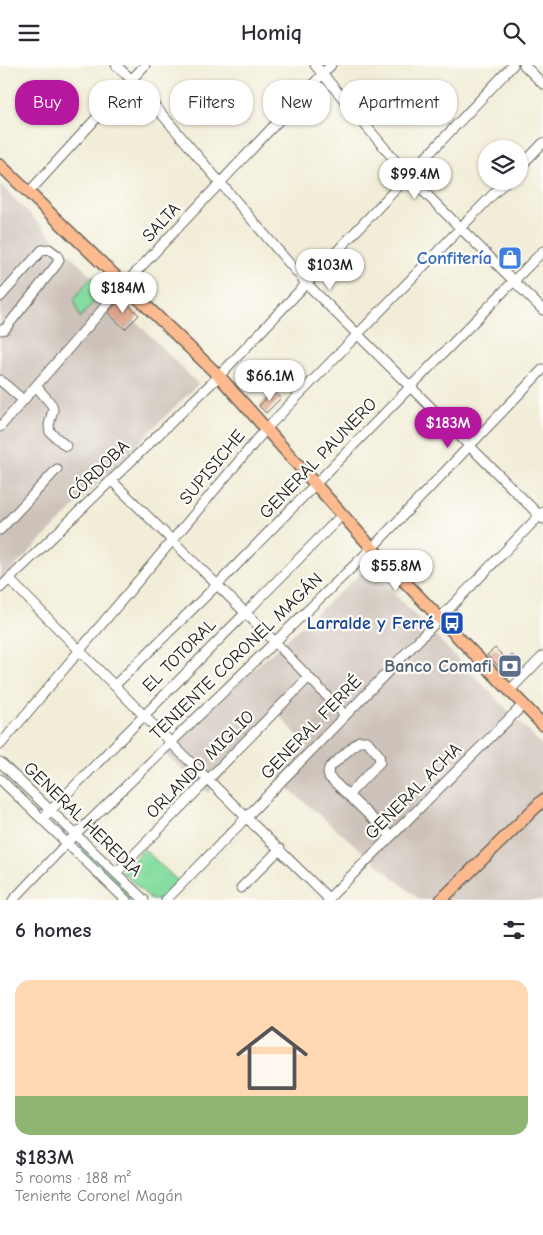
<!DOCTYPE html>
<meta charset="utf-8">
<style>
body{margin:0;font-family:"Comic Neue",sans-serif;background:#f2f2f3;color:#2b2b33;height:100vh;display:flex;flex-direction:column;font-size:19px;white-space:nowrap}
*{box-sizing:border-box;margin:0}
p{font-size:16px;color:#7c7c81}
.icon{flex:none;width:28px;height:28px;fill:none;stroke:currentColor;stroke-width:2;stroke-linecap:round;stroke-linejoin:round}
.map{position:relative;height:835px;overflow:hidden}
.drawer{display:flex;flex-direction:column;background:#fff;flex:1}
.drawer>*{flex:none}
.banner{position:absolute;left:15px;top:15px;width:514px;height:45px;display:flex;gap:10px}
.controls{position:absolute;left:478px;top:75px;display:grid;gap:10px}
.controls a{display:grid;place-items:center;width:50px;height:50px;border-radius:50%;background:#fff;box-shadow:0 1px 4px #0004;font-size:25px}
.price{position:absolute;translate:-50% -42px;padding:0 11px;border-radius:18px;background:#fff;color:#222;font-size:16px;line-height:32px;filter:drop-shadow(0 1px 2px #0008)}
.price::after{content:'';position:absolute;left:50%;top:30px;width:15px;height:11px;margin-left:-8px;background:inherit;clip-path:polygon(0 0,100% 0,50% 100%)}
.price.on{background:#b5179e;color:#fff}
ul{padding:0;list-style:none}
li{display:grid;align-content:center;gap:10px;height:265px;padding:0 15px}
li+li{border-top:1px solid #e1e1e2}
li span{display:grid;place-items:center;height:155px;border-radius:15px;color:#555}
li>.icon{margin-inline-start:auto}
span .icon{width:90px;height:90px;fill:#fffc;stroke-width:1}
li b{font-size:21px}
h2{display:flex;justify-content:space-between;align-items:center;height:60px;padding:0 15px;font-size:21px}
.pill{padding:0 18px;border-radius:20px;background:#fff;box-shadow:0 1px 4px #0004;font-size:18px;line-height:45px}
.pill.on{background:#b5179e;color:#fff}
header{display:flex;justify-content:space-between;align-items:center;height:65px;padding:0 15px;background:#fff;font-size:22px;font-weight:800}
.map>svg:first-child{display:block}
.industrial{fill:#cdc2b9}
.green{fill:#86dda1;stroke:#517c5e}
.building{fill:#dda48b}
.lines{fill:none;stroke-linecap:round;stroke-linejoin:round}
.minor-casing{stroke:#67655e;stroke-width:11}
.major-casing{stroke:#67655e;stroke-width:14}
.minor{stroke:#fff;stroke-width:9}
.major{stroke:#fcba8e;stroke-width:11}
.labels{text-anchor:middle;stroke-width:4.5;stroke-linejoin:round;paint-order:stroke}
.street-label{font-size:18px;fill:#1c1c1c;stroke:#fdfcf7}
.shop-label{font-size:18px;font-weight:bold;fill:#366cbe;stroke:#fdfcf7;text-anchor:end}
.transit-label{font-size:18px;font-weight:bold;fill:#164399;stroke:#fdfcf7;text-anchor:end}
.service-label{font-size:18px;font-weight:bold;fill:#4e5e75;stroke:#fdfcf7;text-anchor:end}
</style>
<header><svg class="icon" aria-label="menu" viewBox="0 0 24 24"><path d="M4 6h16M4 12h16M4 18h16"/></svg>Homiq<svg class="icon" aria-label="search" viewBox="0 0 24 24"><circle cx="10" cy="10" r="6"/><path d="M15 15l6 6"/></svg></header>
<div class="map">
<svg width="543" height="835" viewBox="0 0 543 835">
<rect width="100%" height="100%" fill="#fdfcf7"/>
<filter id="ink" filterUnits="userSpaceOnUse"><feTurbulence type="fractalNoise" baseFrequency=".02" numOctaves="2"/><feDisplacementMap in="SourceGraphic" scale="10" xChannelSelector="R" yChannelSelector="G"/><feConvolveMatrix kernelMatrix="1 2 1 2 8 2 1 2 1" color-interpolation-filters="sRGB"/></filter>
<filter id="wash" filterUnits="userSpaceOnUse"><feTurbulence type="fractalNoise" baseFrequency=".0096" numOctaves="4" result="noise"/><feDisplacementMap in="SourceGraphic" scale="20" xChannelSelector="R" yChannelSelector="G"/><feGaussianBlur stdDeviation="1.12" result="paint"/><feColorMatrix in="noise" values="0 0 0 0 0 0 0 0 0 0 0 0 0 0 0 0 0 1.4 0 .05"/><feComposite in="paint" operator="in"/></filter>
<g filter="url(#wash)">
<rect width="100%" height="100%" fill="#f2edd8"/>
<path class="industrial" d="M0,119L198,319L0,516Z
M368,502L543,681V835H420L277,714L308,682L278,649L208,728L162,686Z"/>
<path class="green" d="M92,211L106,222L80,253L74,234Z
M81,780L139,835H129L77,784Z
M144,784L178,816L160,835H152L122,807Z"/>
<g id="blocks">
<path class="building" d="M121,233L139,250L125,264L108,248Z
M273,326L281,333L266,348L259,341Z
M495,583L507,595L512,590L521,598L509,612L487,590Z"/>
</g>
</g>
<g filter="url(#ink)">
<use href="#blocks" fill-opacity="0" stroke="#67655e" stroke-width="1"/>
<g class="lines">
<g class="minor-casing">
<path id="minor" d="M116,0L136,19L306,218L543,454
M315,0L408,111L543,245
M524,0L543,19
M519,103L543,78
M29,127L145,0
M0,232L42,185L49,184L57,190L59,195L57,199L5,264L0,265
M0,315L23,335
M36,321L52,340L53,345L49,360L50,367L66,381
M0,362L124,220L331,0
M111,415L274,576L345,650
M0,465L57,404
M9,514L170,677L330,835
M0,523L219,311L513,0
M115,620L217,520L543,186
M510,625L543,591
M0,680L266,364L506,116
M0,697L144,835
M0,714L126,835
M348,730L380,697L379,690L367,676H359L329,703L328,708L329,712L391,771
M42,754L342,450
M116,808L308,613
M241,823L280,784
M13,835L67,778L372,483L543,304
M166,835L543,447
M327,835L523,640"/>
</g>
<g class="major-casing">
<path id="major" d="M0,100L219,311L372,483L543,660
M441,835L543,735"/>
</g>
<use href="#minor" class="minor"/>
<use href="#major" class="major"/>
</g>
</g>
<defs>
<g id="shop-square" transform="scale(1.25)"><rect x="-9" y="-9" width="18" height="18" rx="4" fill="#3f7fe0" stroke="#fdfcf7"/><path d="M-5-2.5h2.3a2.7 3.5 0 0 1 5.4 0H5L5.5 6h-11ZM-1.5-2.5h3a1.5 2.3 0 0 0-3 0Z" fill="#fff"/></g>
<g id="bus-square" transform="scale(1.25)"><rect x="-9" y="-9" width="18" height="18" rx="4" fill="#1a4fb4" stroke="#fdfcf7"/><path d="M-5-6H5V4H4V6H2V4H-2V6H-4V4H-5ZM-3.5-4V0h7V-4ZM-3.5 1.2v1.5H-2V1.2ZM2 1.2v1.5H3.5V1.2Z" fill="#fff"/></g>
<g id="bank-square" transform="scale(1.25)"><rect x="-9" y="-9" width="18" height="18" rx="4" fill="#5c6f8a" stroke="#fdfcf7"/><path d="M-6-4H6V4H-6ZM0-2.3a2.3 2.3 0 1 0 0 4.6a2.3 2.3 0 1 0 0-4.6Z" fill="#fff"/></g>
</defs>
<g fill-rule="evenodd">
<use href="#shop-square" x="510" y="193"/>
<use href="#bus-square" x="452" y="558"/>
<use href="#bank-square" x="510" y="601"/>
</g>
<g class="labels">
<g class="street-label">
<text transform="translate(161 157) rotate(-47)" y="6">SALTA</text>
<text transform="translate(318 393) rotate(-46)" y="6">GENERAL PAUNERO</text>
<text transform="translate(212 402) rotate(-50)" y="6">SUPISICHE</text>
<text transform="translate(98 405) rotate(-44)" y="6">CÓRDOBA</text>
<text transform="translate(179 590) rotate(-45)" y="6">EL TOTORAL</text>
<text transform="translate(236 591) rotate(-44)" y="6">TENIENTE CORONEL MAGÁN</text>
<text transform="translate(311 662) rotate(-46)" y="6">GENERAL FERRÉ</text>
<text transform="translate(200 699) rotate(-45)" y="6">ORLANDO MIGLIO</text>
<text transform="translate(413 726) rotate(-45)" y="6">GENERAL ACHA</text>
<text transform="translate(83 754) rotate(44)" y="6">GENERAL HEREDIA</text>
</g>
<g class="shop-label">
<text x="492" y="199">Confitería</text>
</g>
<g class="transit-label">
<text x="434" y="564">Larralde y Ferré</text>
</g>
<g class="service-label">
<text x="492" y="607">Banco Comafi</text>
</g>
</g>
</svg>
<div class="controls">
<a><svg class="icon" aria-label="layers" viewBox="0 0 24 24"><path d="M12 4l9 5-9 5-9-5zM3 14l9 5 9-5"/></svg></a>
</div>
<b class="price" style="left:415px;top:135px">$99.4M</b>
<b class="price" style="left:330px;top:226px">$103M</b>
<b class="price" style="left:123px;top:249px">$184M</b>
<b class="price" style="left:270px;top:337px">$66.1M</b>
<b class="price on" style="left:448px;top:384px">$183M</b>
<b class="price" style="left:396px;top:527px">$55.8M</b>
<div class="banner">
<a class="pill on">Buy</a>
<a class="pill">Rent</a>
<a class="pill">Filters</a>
<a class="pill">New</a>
<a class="pill">Apartment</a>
</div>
</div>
<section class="drawer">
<h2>6 homes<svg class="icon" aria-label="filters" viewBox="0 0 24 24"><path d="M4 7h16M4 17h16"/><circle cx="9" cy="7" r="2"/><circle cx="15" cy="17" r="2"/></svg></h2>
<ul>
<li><span style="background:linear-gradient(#ffd9b3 75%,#8fb573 0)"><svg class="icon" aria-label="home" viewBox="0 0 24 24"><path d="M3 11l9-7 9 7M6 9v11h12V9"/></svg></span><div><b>$183M</b><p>5 rooms · 188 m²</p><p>Teniente Coronel Magán</p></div></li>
</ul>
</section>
